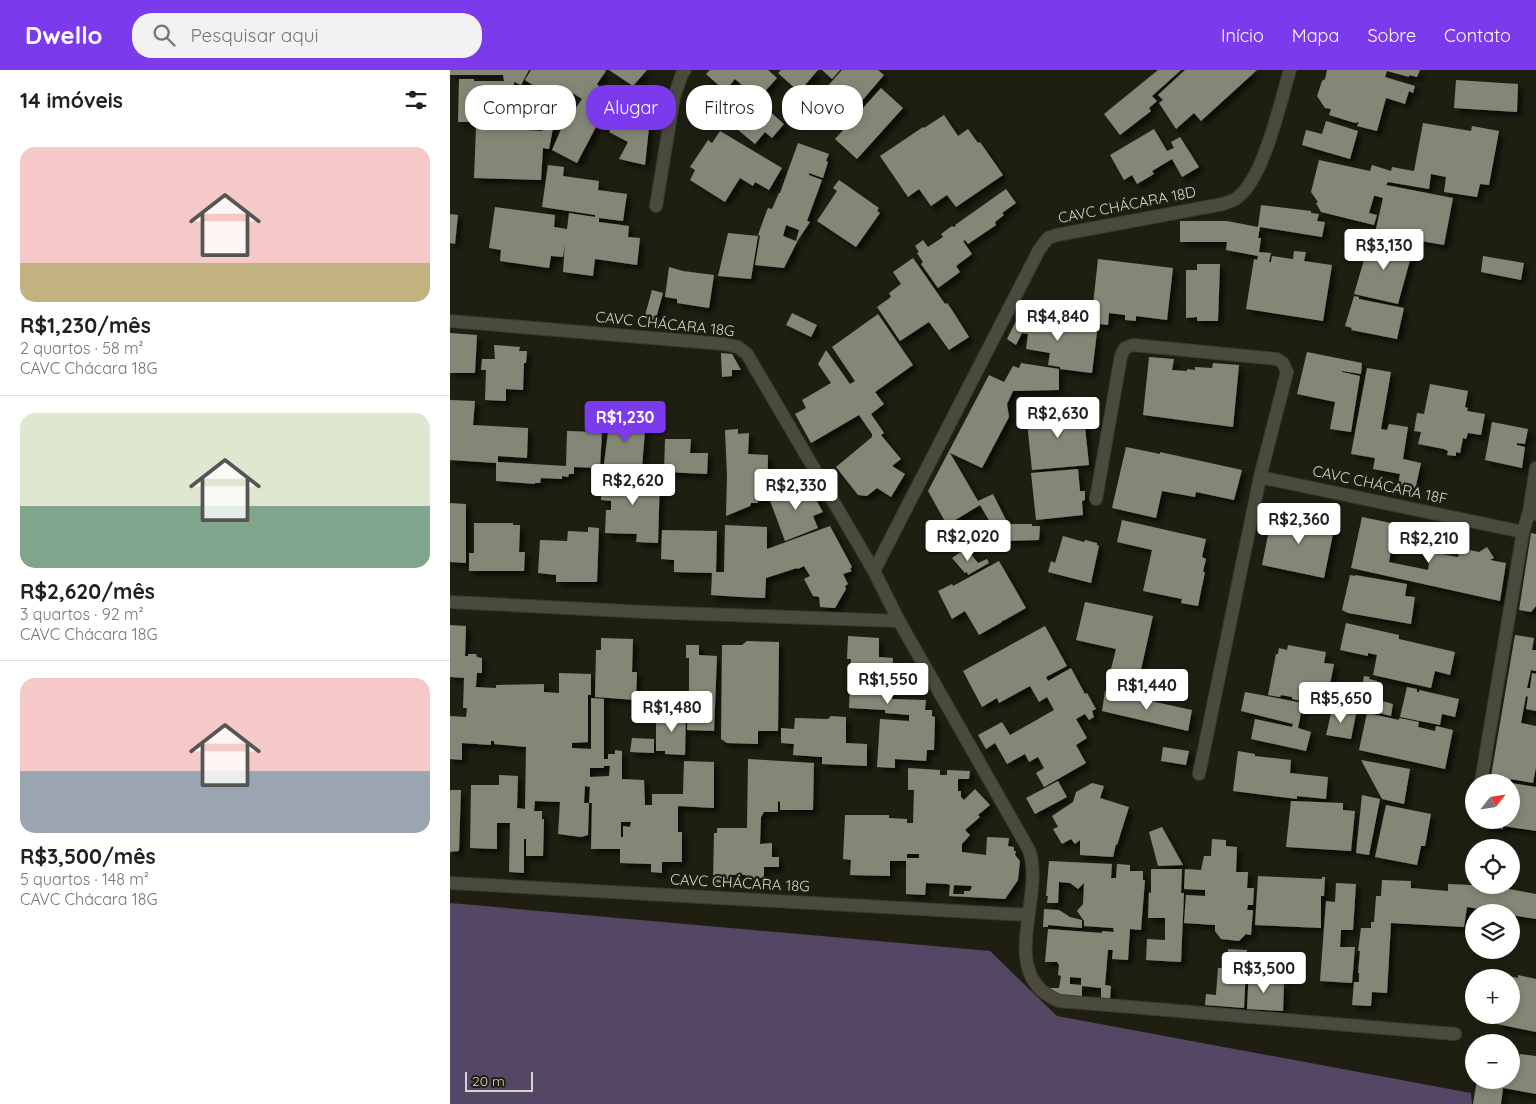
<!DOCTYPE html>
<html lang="pt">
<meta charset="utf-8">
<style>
body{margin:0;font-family:Quicksand,sans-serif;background:#f2f2f2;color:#202124;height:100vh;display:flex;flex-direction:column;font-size:19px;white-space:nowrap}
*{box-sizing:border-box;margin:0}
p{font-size:16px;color:#757577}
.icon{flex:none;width:28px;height:28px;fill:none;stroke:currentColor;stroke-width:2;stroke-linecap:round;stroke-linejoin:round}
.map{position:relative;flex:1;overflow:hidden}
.sheet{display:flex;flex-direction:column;background:#fff;width:450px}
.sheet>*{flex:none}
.hud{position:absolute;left:15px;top:15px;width:475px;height:45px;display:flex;gap:10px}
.needle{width:32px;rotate:60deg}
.fabs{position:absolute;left:1015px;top:704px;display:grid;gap:10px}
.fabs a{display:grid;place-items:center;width:55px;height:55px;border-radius:50%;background:#fff;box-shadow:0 2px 8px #0003;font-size:25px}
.scale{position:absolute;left:15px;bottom:12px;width:68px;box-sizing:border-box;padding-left:5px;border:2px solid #d4d5cc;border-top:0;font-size:14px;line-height:18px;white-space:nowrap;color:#d4d5cc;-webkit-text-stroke:4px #1e1f11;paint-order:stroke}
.price{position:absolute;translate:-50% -42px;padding:0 11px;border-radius:5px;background:#fff;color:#222;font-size:16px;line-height:32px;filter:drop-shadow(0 1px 2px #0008)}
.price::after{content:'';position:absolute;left:50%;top:30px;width:15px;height:11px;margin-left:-8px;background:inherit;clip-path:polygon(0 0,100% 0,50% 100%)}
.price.selected{background:#7c3aed;color:#fff}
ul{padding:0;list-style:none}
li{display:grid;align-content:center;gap:10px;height:265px;padding:0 20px}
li+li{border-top:1px solid #e0e0e0}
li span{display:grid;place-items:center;height:155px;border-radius:15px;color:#555}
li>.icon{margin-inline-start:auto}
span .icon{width:90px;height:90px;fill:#fffc;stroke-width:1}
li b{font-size:21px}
h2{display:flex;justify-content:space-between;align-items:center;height:60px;padding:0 20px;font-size:21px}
.tag{padding:0 18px;border-radius:20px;background:#fff;box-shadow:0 2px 8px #0003;font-size:18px;line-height:45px}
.tag.selected{background:#7c3aed;color:#fff}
header{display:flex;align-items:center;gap:30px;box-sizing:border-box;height:70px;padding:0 25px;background:#7c3aed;color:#fff}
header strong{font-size:24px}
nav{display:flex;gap:28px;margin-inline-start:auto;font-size:18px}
.search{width:350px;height:45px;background:#f2f2f2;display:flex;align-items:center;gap:12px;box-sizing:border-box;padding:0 18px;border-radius:20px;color:#757577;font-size:19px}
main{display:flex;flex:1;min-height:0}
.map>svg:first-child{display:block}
.forest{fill:#544766}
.building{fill:#858776;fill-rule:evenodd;filter:url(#shadow)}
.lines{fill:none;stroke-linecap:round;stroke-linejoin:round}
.street-casing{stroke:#393a32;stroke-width:14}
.street{stroke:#4a4b3c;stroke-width:12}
.labels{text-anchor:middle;stroke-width:5;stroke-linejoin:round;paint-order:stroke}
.street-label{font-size:15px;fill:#d4d5cc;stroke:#1e1f11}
</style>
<header>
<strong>Dwello</strong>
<div class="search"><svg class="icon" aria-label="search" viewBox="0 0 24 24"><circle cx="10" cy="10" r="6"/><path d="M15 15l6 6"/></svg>Pesquisar aqui</div>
<nav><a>Início</a><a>Mapa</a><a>Sobre</a><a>Contato</a></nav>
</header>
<main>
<section class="sheet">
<h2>14 imóveis<svg class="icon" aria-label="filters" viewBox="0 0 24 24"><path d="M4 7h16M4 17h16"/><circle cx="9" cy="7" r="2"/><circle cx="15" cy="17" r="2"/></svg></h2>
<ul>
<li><span style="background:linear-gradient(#f6c9c9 75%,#c2b280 0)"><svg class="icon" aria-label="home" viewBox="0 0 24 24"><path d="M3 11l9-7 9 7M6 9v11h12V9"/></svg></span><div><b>R$1,230/mês</b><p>2 quartos · 58 m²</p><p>CAVC Chácara 18G</p></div></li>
<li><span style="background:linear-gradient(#dfe7d0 60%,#7fa58c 0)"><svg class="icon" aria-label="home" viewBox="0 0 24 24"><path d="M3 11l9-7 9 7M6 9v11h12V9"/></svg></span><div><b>R$2,620/mês</b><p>3 quartos · 92 m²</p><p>CAVC Chácara 18G</p></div></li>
<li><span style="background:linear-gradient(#f6c9c9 60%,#9aa5b1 0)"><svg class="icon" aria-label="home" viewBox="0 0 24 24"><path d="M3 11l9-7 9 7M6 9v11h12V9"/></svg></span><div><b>R$3,500/mês</b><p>5 quartos · 148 m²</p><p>CAVC Chácara 18G</p></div></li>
</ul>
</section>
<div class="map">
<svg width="1086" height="1034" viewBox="0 0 1086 1034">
<defs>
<filter id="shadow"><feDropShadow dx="4.5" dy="4.5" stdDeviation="2.5" flood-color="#0009"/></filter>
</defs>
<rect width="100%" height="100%" fill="#1e1f11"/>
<path class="forest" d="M0,833L540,881L607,946L1021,1023L1022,1034H0Z"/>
<path class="building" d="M0,0H79L71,15L64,12V41L24,40V52H8L9,9H24V11H54L53,5H0Z
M81,0H155L156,1L147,14L149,16L138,32L140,33L141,31L163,46L154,59L147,55L127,93L102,80L113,55L107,52L106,58H103L99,79L93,78L91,110L24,108L26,57L76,58V60L92,61V58H88L91,26L123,42L132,29L121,22L118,23L112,34L75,10Z
M159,0H197L183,16Z
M260,0H318L327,8L308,29L285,9L275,21L256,4Z
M331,0H368L349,22L328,3Z
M372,0H390L382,9Z
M392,0H428L434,5L393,53L366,29Z
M708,0H731L702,26L707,31L699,38L701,41L670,65L654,44Z
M735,0H807L751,51L744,43L726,59L709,33L713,30L708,25Z
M877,0H970L967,7L959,5V7L937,1L935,7L965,16L963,23L959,21L955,34L936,28L927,61L907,56L909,52L905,53L879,45L881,39L875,38L867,26L872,11L875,9Z
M1006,10L1068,14L1067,42L1004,38Z
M292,17L334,54L322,68L315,62L305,74L269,44Z
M431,18L453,38L407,89L385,69Z
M170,45L200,48L195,95L169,89L178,72L159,62Z
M494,45L508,66L518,59L528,73L530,72L553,105L506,137L497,125L481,136L469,119L458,127L430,86L473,57L474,58Z
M876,51L908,61L900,89L852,75L856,60L872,64Z
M973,53L1021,61L1022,56L1049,61L1039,115L1030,114L1027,127L994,122L996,107L981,104L979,119L938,112L936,115L1003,128L994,175L925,163L933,128L926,126H924L919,143L927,145L924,155L871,142L866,133L868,132L861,122L869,90L920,101L922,95L941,101L942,97L964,101Z
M704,59L717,81L724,78L721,72L730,67L749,97L732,107L722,89L702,101L704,104L687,114L682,105L674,110L660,85Z
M270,61L332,98L319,120L305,112L303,116L290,108L275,132L240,110L245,100L240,97L258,70L262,73Z
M348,73L379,84L376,91L378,92L373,108L359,103V105L372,110L357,151L360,152L348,170L334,198L305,195L310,166L308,165L317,140L318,138L322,139L329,123H330ZM336,155L349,160L346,171L333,166Z
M98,95L114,97L113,106L149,111L148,120L177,124L173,151L149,148V152L179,156L178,167L190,168L187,195L145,189L143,206L113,202L115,174L113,187L101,186L99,198L50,191L51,180L39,178L45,137L105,145L104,157L117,159L119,143L145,147V145L92,137Z
M389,110L429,138L427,141L430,143L406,177L367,151L387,121L383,118Z
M556,119L566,133L552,143L554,145L545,152L546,155L518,174L515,170L513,171L522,184L506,196L510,202L488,218L471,194L473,192L467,183L469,182L465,176L473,170L478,177L493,167L491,164L502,156L504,157L506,156L505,155Z
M811,135L861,141V143L869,144L867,151L875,152L872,167L810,157L808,168H811L809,182L821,183L819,192H821L822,186L843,189L844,181L856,182L854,191L882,195L873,251L796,239L804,189L807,190L808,186L776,180L777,172H730V151H777L808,157Z
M0,144L8,145L5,174L0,173Z
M278,163L308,166L301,209L268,206Z
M921,166L963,179L948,234L904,224Z
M1033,186L1074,193L1071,210L1031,202Z
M463,188L495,234L497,233L502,240L519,267L499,280L479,252L450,271L427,237L441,227L439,223L451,214L443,202Z
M648,189L723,198L717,250L686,246V251L675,250V245L659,243L658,255L641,253Z
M747,194H770L768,251H747V247L736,248V200H747Z
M219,197L233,201L264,205L259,238L227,233V229L215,227Z
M202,220L213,223L205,252L194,249Z
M904,226L909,227V229L954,238L947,269L901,260L902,258L895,256Z
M342,243L367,255L361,267L336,255Z
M570,243L588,246V251L640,258L639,261L647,262L642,303L610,299V297L598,295L600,283L576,279L578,264L572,263L566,275L557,269Z
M428,244L463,295L425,322L434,334L421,344L434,363L431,365L451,389L442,396L455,404L441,427L427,418L417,426L408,425L386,397L422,367V364L409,345L361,373L345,344L356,338L352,330L381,313L368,294L376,280L400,314L405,311L382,277Z
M0,263L27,265L25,303H0Z
M44,275L70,277L69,281H77L76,293H74L73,320L56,319V331L35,330L36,300H31L32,289H45Z
M857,282L912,293L911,304L892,301V302L910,306L901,362L880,359L885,332L847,324Z
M271,283L282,284L291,300H282V306L272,307Z
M699,287L724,289L722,300L737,301V299L745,300V297L762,298L763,293L789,295L783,357L693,345Z
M571,293L609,299V320L563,321L557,334L559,347L532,398L500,383L528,431L543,424L558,454H582V456H590L589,470L551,471L530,435L497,455L478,421L539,305L554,312L563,296L569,298Z
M917,298L941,302L931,359L937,360L939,354L958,357L953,389L971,393L964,424L947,420L950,404L923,399L925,388L901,384Z
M980,314L1018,321L1015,337L1018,338L1017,341L1035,344L1031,365L1018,363L1016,369L1013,368L1010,383L1006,382V386L997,385L998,381L994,379L968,374L971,362L964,361L967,343L974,344Z
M0,330L25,331L23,355L78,358L77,388L48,386V392L116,396L117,361L152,362L150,398L124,397V404H119L118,407L112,406V409L91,408L90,413H85V414L46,411V393L0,390Z
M633,337L639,395L582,400L576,343Z
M160,346L196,350L192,397L177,396V400L156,399L157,394H154Z
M1042,352L1078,359L1075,374L1067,373V375L1075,377L1072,398L1035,390Z
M288,359V364L299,363L298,384L318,385L317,430L308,429V433H301L300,436L276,446L277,406L275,360Z
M215,369H241L240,383H258L257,404L214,402Z
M676,377L710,384V382L792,400L784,430L746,422L745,427L712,421L706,448L662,438Z
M628,399L630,421H635V430L632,431L633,445L586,450L581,403Z
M151,405L210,406L208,473L186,472L187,464L155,463L156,440H161V431L151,430Z
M355,414H357L373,442L363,446L368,458L335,471L319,428Z
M0,433L16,434V493L0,492Z
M835,441L867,447V450L885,454L874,508L812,495L821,450L832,453Z
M912,447L946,454L939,492L978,500L981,482L1008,487L1010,478L1029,482L1037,477L1044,488L1040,490L1056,493L1050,531L901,498Z
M672,450L756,469L752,487L756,489L753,502H755L748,536L731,533L732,529L693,521L702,480L667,472Z
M24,453H63V455H70L69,482H75L74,501H19V483H24Z
M275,455L317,457V479L380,456L402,497L400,499L402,501L393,504L398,514L395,516L396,519L385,538L370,537L369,527L363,526L354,509L360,506L354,496L348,499L347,498L316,508L315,528L291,527L261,525L262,503L224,502V490L211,489L212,460L267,461L266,502H274Z
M138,457L149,458L147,512H106V505L88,503L90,470L117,471L118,461L138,462Z
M1081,463L1086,464V536L1081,542L1069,540Z
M613,466L634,472L635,470L647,473V475L649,476L641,513L598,502L601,491L605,493Z
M516,478L528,493L537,489L539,493L518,505L517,502L515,503L502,488Z
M549,491L576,538L553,551L552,550V552L529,565L515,541L502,549L488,521L502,514L503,516Z
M900,505L905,506V505L957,514L955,526L965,527L961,554L898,543L892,540Z
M635,532L703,546L688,613L659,607L666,579L626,570Z
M896,553L949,565V569L1005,582L1000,605L985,601L981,618L923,605L927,585L918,583V586L890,580Z
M0,555L16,556L15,586H18V584H26L27,587L32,588V603H27L26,616L25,617L46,618V615L94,614V622L109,623V603L141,604V625H138V672L122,673V678L141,679V628L154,629V689H158V684H165V680L172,681V709L194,710L195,735H202V724H233L234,691L264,692V738L228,736V762H232V792H212V803L201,802V794L170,793V779H141L142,733H139L138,765L131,767L108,764L110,732L85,731L84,741H92V749H94L93,786H76V769H74V803L59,802L60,753H47V779L20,778L21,715H49V705L68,706L67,738L75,739L76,677L44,674V671H41V675L12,673V690L0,689V646L16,647L17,638H13L14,608L0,607ZM154,696H160L159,706L140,707V698H154ZM135,716L140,717L139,733H134ZM171,752H181L180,757L173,756V767H171Z
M595,556L617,596L596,607L598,611L621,598L635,624L637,623L646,639L642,641L644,647L639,650L635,644L626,649L637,668L626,675L636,693L594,717L586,703L594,698L588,687L579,692L575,684L557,694L545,673L536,679L528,665L552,652L560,665L604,640L597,627L589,632L580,616L549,633L547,628L532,637L513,601Z
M1065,565L1084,568L1082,580H1086V601L1081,600L1077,618H1080L1082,603L1086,604V641L1076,639L1078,627L1076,626L1071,653L1086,656V697L1083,713L1061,709V712H1040Z
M398,566L429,568V587L443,588L442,629L476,630L475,640H482V646L485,647L484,680H477L476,691L445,689V698L427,697L430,649L459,651V645L435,643V640L399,638L401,589H397Z
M151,568L183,569L182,602H187L186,630L145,627L146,580H151Z
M297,571L329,572L328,661H308V674L277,673L271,669L272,575H292Z
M236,575H249V585L267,586L264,661L237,660L238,624H239V588H236Z
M838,575L876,582L874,593L884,594L878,625L868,623L867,634L842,629V627L831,625L830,627L818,625L826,584H828L829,578L837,580Z
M914,606L920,607L919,609L927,611L925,629L943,634L941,646L908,638Z
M957,617L967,619V622H969V620L1009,629L1005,647L992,644L990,655L950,647Z
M655,621L742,640L738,661L652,641Z
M795,622L853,633L848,658L861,662L856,681L801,669L805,649L842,657L843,654L791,641Z
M236,639L235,685L215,684V681H206V650H220V640Z
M882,639L906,644L901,669L876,665Z
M917,643L949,650V648L969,652L968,657L985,661L986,656L1003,660L995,699L909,680Z
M381,646L396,647V673L417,674V696L372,694V687L343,685L344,674L331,673V658L344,659L345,648L378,649Z
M182,668L204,669V683L180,682Z
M713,677L739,681L736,695L711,691Z
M788,681L805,684V686L841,690L840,703L878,707L876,729L847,726V729L783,721Z
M298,689L364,693L363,740H330V732L328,731V742H314L311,747L310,774L322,773V787H329V797H314V808H295L296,805H281V813L263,812L264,763H267V758H297Z
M911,690L960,699L954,734L932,729Z
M458,698L490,700V705H497V700L520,701L519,709H508V721H511V727L514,730L525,719L540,735L528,745L530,747L515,760L520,765L512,774V782L536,785L537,767L559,768L558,776L564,777V781H566L565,785L570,791L568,810L555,829L499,826L500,815L497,814L476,813L475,825L456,824V791H440V806L400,805L401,790L393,789L395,745H439V748L457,749V753H463L464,720H458ZM457,784H469V788H457ZM504,815L522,816L521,819L520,821H514V824H503Z
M608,711L617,727L585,744L576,728Z
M642,713L654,716L650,728L679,737L667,775L666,774L663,787L630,785V770L625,774L621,769L612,774L603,759L608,757L602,746L623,732L626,722Z
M1061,713L1086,717V761L1053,756V759L1033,756L1034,750H1061Z
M0,720H11L9,781L0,782Z
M912,725L930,729L919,785L906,783Z
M841,731L893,733V740L905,741L901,781L836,777Z
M936,735L981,744L975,776H971L967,795L925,787Z
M712,757L733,795L708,796L699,762Z
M762,769L776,770V776L787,777L786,802H798L797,818H804L803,835H798L797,840H803L801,865L796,864L789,871L771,869L765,861V855L734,853L736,825L755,826V820L734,819L735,799L751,800L754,786H761Z
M599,791L662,794L661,808H666L667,794L680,795V801H693V810H695L691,860L680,859L678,890L662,889L663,880H658L655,915L661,916L660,929L651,928V918L632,916V927L606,926L599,918H609L611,906L608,905L609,895L607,892H595L598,859L652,863V861L664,862L663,858L634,856V851L627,841L633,834L634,813L628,819L620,813L609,812L608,833H597L598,826H596ZM620,907L631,908V915L620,914Z
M701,799H732L731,823H734L731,892L696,890L697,869L715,870V848H698L699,822L701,823Z
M808,806L872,809V807H875L874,826H871V858L805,855Z
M932,810L961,811V818L998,821V814L1022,815L1024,810V815H1037L1086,824V849L1061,845V842H1049L1017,837L1014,857L941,853L937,923L922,922L921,936L902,935L904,912H909V903H908L910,881H908L911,858H921V852H924L926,826H931Z
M886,813L906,814L903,860H891L890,877H905L902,913L870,911L876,831L885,832Z
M594,839L609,840L620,847L632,850V858L598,855V857H593Z
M778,879L797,880L794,938L755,935L756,924L766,925L768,898H777Z
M799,898L807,899V912L834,914L833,941L797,939Z
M1055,905L1068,908V905L1086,909V962L1047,954L1049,945H1061V908H1054Z
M1070,984L1086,986V1024L1053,1018L1051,1034H1023L1027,1010H1061V1003L1066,1004Z"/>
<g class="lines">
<g class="street-casing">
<path id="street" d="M206,136L224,27L232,4L235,0
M0,251L274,274L288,277L297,284L424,501L449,551L579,780C596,827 545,905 609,931L1005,964
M1086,398L1079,442L1086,444
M646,429L671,286L675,278L683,275L827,289L833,293L837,302L810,407
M424,501L589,180L598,168L607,165L773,134C777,132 783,131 787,128C814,108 830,33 840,0
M0,532L196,542L449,551
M749,704L810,407L1073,462L1079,442
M1031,712L1073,462
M0,813L578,845"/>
</g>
<use href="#street" class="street"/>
</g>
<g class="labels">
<g class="street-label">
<text transform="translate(677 135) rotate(-11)" y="5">CAVC CHÁCARA 18D</text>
<text transform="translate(215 254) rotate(6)" y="5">CAVC CHÁCARA 18G</text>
<text transform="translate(930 415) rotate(12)" y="5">CAVC CHÁCARA 18F</text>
<text transform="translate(290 813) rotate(3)" y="5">CAVC CHÁCARA 18G</text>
</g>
</g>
</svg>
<div class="fabs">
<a><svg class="needle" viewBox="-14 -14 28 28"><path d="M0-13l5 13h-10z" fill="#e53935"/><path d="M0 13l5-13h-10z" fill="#757577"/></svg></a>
<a><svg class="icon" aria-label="locate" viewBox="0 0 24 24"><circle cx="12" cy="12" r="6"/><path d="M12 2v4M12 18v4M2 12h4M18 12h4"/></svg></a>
<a><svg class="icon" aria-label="layers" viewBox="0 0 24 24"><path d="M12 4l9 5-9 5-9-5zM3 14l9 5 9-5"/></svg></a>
<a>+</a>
<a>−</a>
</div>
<div class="scale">20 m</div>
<b class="price" style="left:934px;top:201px">R$3,130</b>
<b class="price" style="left:608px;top:272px">R$4,840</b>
<b class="price" style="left:608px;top:369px">R$2,630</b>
<b class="price selected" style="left:175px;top:373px">R$1,230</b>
<b class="price" style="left:183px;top:436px">R$2,620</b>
<b class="price" style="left:346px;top:441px">R$2,330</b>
<b class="price" style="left:849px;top:475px">R$2,360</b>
<b class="price" style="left:518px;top:492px">R$2,020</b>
<b class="price" style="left:979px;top:494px">R$2,210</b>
<b class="price" style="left:438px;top:635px">R$1,550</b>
<b class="price" style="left:697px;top:641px">R$1,440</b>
<b class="price" style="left:891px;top:654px">R$5,650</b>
<b class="price" style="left:222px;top:663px">R$1,480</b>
<b class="price" style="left:814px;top:924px">R$3,500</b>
<div class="hud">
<a class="tag">Comprar</a>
<a class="tag selected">Alugar</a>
<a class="tag">Filtros</a>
<a class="tag">Novo</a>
</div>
</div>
</main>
